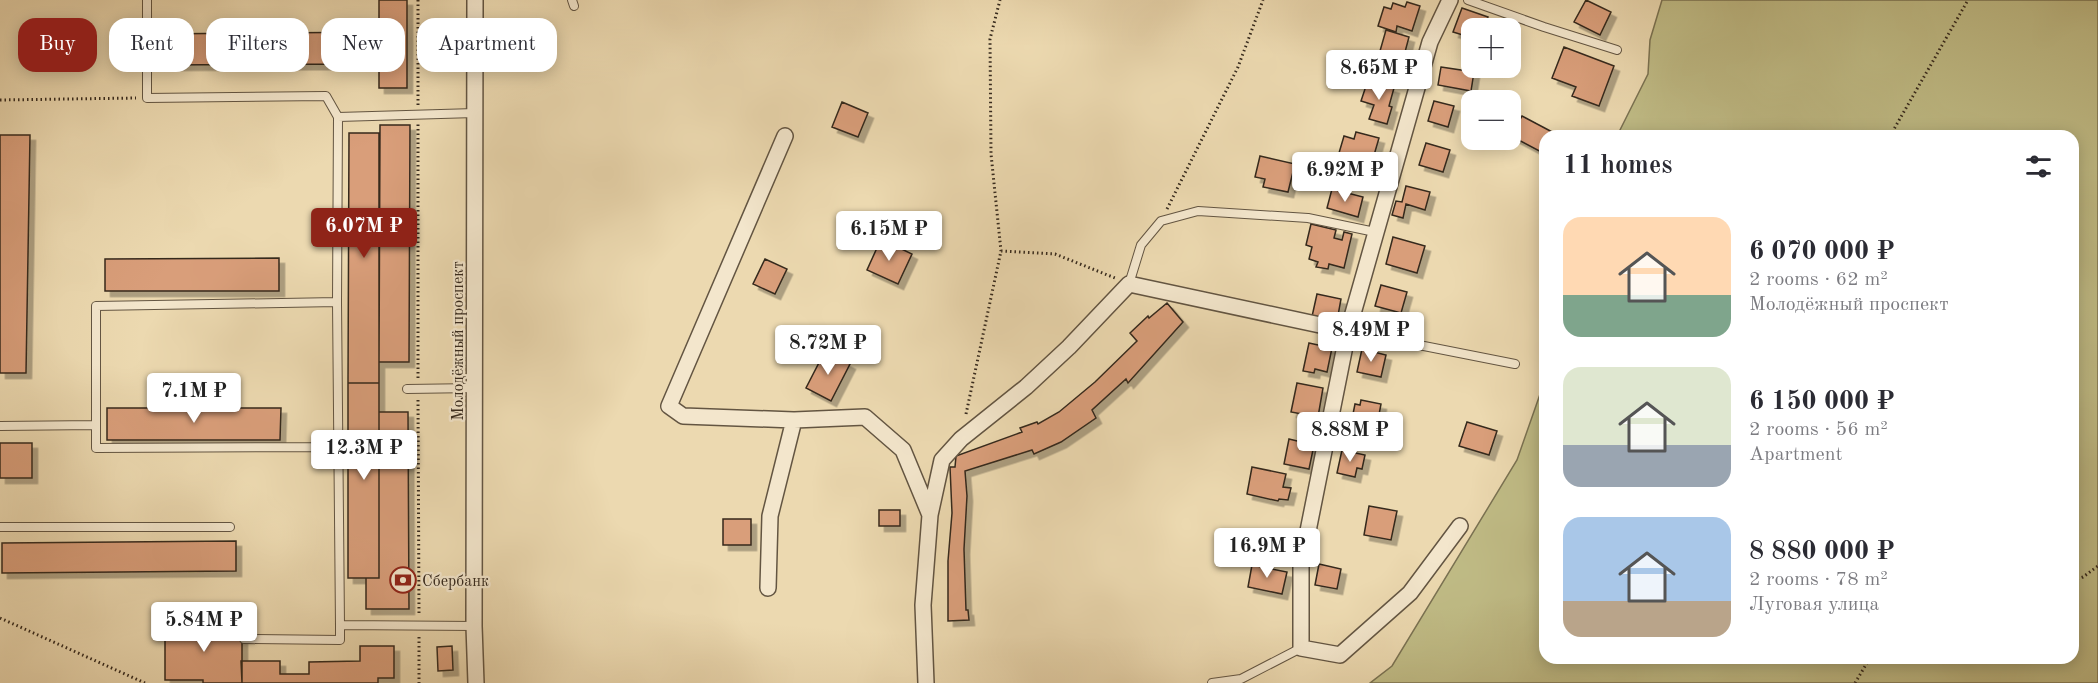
<!DOCTYPE html>
<meta charset="utf-8">
<style>
body{margin:0;font-family:"Old Standard TT",serif;background:#f2f2f3;color:#2b2b33;height:100vh;display:flex;flex-direction:column;font-size:22px;white-space:nowrap}
*{box-sizing:border-box;margin:0}
p{font-size:20px;color:#7c7c81}
.icon{flex:none;width:33px;height:33px;fill:none;stroke:currentColor;stroke-width:2;stroke-linecap:round;stroke-linejoin:round}
.map{position:relative;flex:1;overflow:hidden}
.side{position:absolute;left:1539px;top:130px;width:540px;height:534px;display:flex;flex-direction:column;background:#fff;border-radius:18px;box-shadow:0 3px 15px #0003}
.side>*{flex:none}
.guide{position:absolute;left:18px;top:18px;width:570px;height:54px;display:flex;gap:12px}
.fabs{position:absolute;left:1461px;top:18px;display:grid;gap:12px}
.fabs a{display:grid;place-items:center;width:60px;height:60px;border-radius:12px;background:#fff;box-shadow:0 3px 15px #0003;font-size:30px}
.price{position:absolute;translate:-50% -51px;padding:0 14px;border-radius:6px;background:#fff;color:#222;font-size:20px;line-height:39px;filter:drop-shadow(0 2px 3px #0008)}
.price::after{content:'';position:absolute;left:50%;top:36px;width:18px;height:14px;margin-left:-9px;background:inherit;clip-path:polygon(0 0,100% 0,50% 100%)}
.price.on{background:#8f2418;color:#fff}
ul{padding:0;list-style:none}
li{display:flex;align-items:center;gap:18px;height:150px;padding:0 24px}
li span{display:grid;place-items:center;flex:none;width:168px;height:120px;border-radius:18px;color:#555}
li>.icon{margin-inline-start:auto}
span .icon{width:72px;height:72px;fill:#fffc;stroke-width:1}
li b{font-size:26px}
h2{display:flex;justify-content:space-between;align-items:center;height:72px;padding:0 24px;font-size:26px}
.chip{padding:0 21px;border-radius:18px;background:#fff;box-shadow:0 3px 15px #0003;font-size:21px;line-height:54px}
.chip.on{background:#8f2418;color:#fff}
.map>svg:first-child{display:block}
.green{fill:#c0bc86;stroke:#7a7252;stroke-width:1.5}
.building{fill:#d99e7a;stroke:#35291d;stroke-width:1.5;filter:url(#shadow)}
.lines{fill:none;stroke-linecap:round;stroke-linejoin:round}
.lane-casing{stroke:#635542;stroke-width:10}
.street-casing{stroke:#635542;stroke-width:18}
.path{stroke:#35291d;stroke-width:3;stroke-dasharray:1.5 3;stroke-linecap:butt}
.lane{stroke:#f3e6cc;stroke-width:8}
.street{stroke:#f3e6cc;stroke-width:15}
.labels{text-anchor:middle;stroke-width:4.5;stroke-linejoin:round;paint-order:stroke}
.street-label{font-size:16px;fill:#35291d;stroke:#f3e6cc}
.poi-label{font-size:16px;fill:#35291d;stroke:#f3e6cc;text-anchor:start}
</style>
<div class="map">
<svg width="2098" height="683" viewBox="0 0 2098 683">
<defs>
<filter id="shadow"><feDropShadow dx="5.5" dy="5.5" stdDeviation="0" flood-color="#0004"/></filter>
</defs>
<rect width="100%" height="100%" fill="#ecd9b0"/>
<filter id="stains"><feTurbulence type="fractalNoise" baseFrequency=".00333" numOctaves="4"/><feColorMatrix values="0 0 0 0 .2 0 0 0 0 .09 0 0 0 0 .02 0 0 0 .5 -.17"/></filter>
<radialGradient id="worn" r=".72"><stop offset=".6" stop-color="#630" stop-opacity="0"/><stop offset="1" stop-color="#630" stop-opacity=".3"/></radialGradient>
<path class="green" d="M1662,0H2098V683H1370L1392,666L1517,460L1545,380V658H2073V136H1617L1648,74L1650,40Z"/>
<path class="building" d="M379,0H407V88H379Z
M1586,0L1611,12L1600,35L1574,22Z
M1407,2L1420,6L1412,31L1397,26L1396,32L1378,26L1384,7L1391,9L1393,3L1405,7Z
M1462,8L1488,17L1484,28H1472V46L1465,44L1466,41L1462,40L1463,35L1453,32Z
M1386,30L1409,37L1401,67L1384,62L1383,67L1376,65Z
M378,32V64L158,65V34Z
M1564,47L1614,66L1599,106L1572,96L1576,87L1552,78Z
M1441,67L1474,72L1471,91L1438,85Z
M1368,80L1394,88L1389,106L1392,107L1387,124L1369,119L1374,105L1361,101Z
M1434,101L1454,106L1448,127L1428,121Z
M842,102L868,113L858,137L832,127Z
M1522,116L1556,134L1554,136H1545V154L1511,136Z
M380,125H410L409,362H379Z
M1356,132L1379,138L1372,162L1339,153L1344,136L1354,139Z
M349,133H379V383H348Z
M0,135H30L26,373H0Z
M1426,143L1450,150L1443,172L1419,165Z
M1260,156L1295,164L1288,192L1263,187L1265,179L1255,177Z
M1406,186L1430,192L1425,210L1406,204L1403,218L1392,215L1396,201L1402,202Z
M1332,189L1363,197L1358,217L1327,208Z
M1311,224L1336,230L1334,238L1342,240L1344,232L1352,234L1344,268L1329,264L1328,269L1316,267L1318,262L1309,259L1312,247L1306,245Z
M1393,237L1425,246L1417,273L1386,264Z
M881,239L912,254L898,284L867,270Z
M279,258V291H105V259Z
M765,259L787,269L775,294L753,284Z
M1381,285L1407,292L1401,313L1375,306Z
M1317,294L1341,299L1337,321H1311Z
M1167,303L1183,322L1128,383L1126,379L1092,410L1096,418L1061,442L1034,454L1032,450L965,471L967,496L964,549L966,610H968L969,620L948,621V561L952,513L950,467H955L956,456L1022,432L1020,428L1037,422L1038,424L1059,412L1095,382L1137,341L1130,333L1148,316L1149,318Z
M1309,343L1332,348L1327,372L1315,369L1314,373L1303,371Z
M1362,349L1386,355L1381,377L1357,372Z
M825,351L850,364L831,401L806,388Z
M348,383H379V578H348Z
M1297,383L1323,388L1318,417L1291,412Z
M1361,400L1381,404L1375,436L1361,433L1359,444L1338,440L1341,422L1351,424L1355,404L1360,405Z
M107,408H281L280,440H107Z
M379,412H408L409,609H366V578H379Z
M1467,422L1497,431L1489,455L1459,446Z
M1289,439L1314,445L1309,469L1284,464Z
M0,443H32V478H0Z
M1342,450L1365,455L1362,469L1357,468L1355,477L1337,473Z
M1252,467L1286,474L1283,487L1291,488L1288,500L1279,499L1278,501L1247,494Z
M1369,506L1397,511L1391,540L1364,535Z
M879,510H900V526H879Z
M723,519H751V545H723Z
M236,541V571L2,573V543Z
M1319,564L1341,569L1337,589L1315,585Z
M1252,565L1287,572L1282,594L1248,587Z
M165,624H242V683H203V680H165Z
M360,646H394V678H378V683H242L241,661H280V674H309V662L360,661Z
M452,646L453,670L438,671L437,647Z"/>
<g class="lines">
<g class="lane-casing">
<path id="lane" d="M147,0V98L326,96L338,117L337,302L340,625
M572,0L574,6
M1468,0L1544,27L1617,50
M338,117L475,113
M1129,284L1141,245L1161,221L1198,211L1308,218L1375,232
M337,302L96,306V448L338,447
M1348,331L1515,364
M407,389L475,388
M0,426L96,425
M0,527H230
M244,639L340,640V625L474,626
M1212,683L1241,679L1301,648"/>
</g>
<g class="street-casing">
<path id="street" d="M475,0L474,626L476,683
M1450,0L1430,42L1348,331L1301,566V648L1340,655L1410,593L1460,526
M785,136L669,406L683,416L794,420L865,417L903,450L930,515
M768,588L770,516L794,420
M926,683L923,605L930,515L942,460L961,439L1026,387L1069,347L1129,284L1348,331"/>
</g>
<path class="path" d="M418,0V105
M0,100L136,98
M1890,136L1968,0
M1167,209L1238,67L1263,0
M1001,251L1055,254L1115,278
M418,378V124
M418,400L419,615
M966,414L1001,251L991,154L990,39L1000,0
M2073,580L2083,577L2098,566
M0,618L145,683
M419,637V683
M1855,683L1870,658"/>
<use href="#lane" class="lane"/>
<use href="#street" class="street"/>
</g>
<defs>
<g id="bank-ring" transform="scale(1.35)"><circle r="9.5" fill="#f3e6cc" stroke="#8f2418" stroke-width="1.5"/><path d="M-6-4H6V4H-6ZM0-2.3a2.3 2.3 0 1 0 0 4.6a2.3 2.3 0 1 0 0-4.6Z" fill="#8f2418"/></g>
</defs>
<g fill-rule="evenodd">
<use href="#bank-ring" x="403" y="580"/>
</g>
<g class="labels">
<g class="street-label">
<text transform="translate(457 341) rotate(-90)" y="6">Молодёжный проспект</text>
</g>
<g class="poi-label">
<text x="422" y="586">Сбербанк</text>
</g>
</g>
<rect width="100%" height="100%" filter="url(#stains)"/>
<rect width="100%" height="100%" fill="url(#worn)"/>
</svg>
<div class="fabs">
<a>+</a>
<a>−</a>
</div>
<b class="price" style="left:1379px;top:101px">8.65M ₽</b>
<b class="price" style="left:1345px;top:203px">6.92M ₽</b>
<b class="price on" style="left:364px;top:259px">6.07M ₽</b>
<b class="price" style="left:889px;top:262px">6.15M ₽</b>
<b class="price" style="left:1371px;top:363px">8.49M ₽</b>
<b class="price" style="left:828px;top:376px">8.72M ₽</b>
<b class="price" style="left:194px;top:424px">7.1M ₽</b>
<b class="price" style="left:1350px;top:463px">8.88M ₽</b>
<b class="price" style="left:364px;top:481px">12.3M ₽</b>
<b class="price" style="left:1267px;top:579px">16.9M ₽</b>
<b class="price" style="left:204px;top:653px">5.84M ₽</b>
<div class="guide">
<a class="chip on">Buy</a>
<a class="chip">Rent</a>
<a class="chip">Filters</a>
<a class="chip">New</a>
<a class="chip">Apartment</a>
</div>
<section class="side">
<h2>11 homes<svg class="icon" aria-label="filters" viewBox="0 0 24 24"><path d="M4 7h16M4 17h16"/><circle cx="9" cy="7" r="2"/><circle cx="15" cy="17" r="2"/></svg></h2>
<ul>
<li><span style="background:linear-gradient(#ffd9b3 65%,#7fa58c 0)"><svg class="icon" aria-label="home" viewBox="0 0 24 24"><path d="M3 11l9-7 9 7M6 9v11h12V9"/></svg></span><div><b>6 070 000 ₽</b><p>2 rooms · 62 m²</p><p>Молодёжный проспект</p></div></li>
<li><span style="background:linear-gradient(#dfe7d0 65%,#9aa5b1 0)"><svg class="icon" aria-label="home" viewBox="0 0 24 24"><path d="M3 11l9-7 9 7M6 9v11h12V9"/></svg></span><div><b>6 150 000 ₽</b><p>2 rooms · 56 m²</p><p>Apartment</p></div></li>
<li><span style="background:linear-gradient(#a9c7e8 70%,#b9a48a 0)"><svg class="icon" aria-label="home" viewBox="0 0 24 24"><path d="M3 11l9-7 9 7M6 9v11h12V9"/></svg></span><div><b>8 880 000 ₽</b><p>2 rooms · 78 m²</p><p>Луговая улица</p></div></li>
</ul>
</section>
</div>
